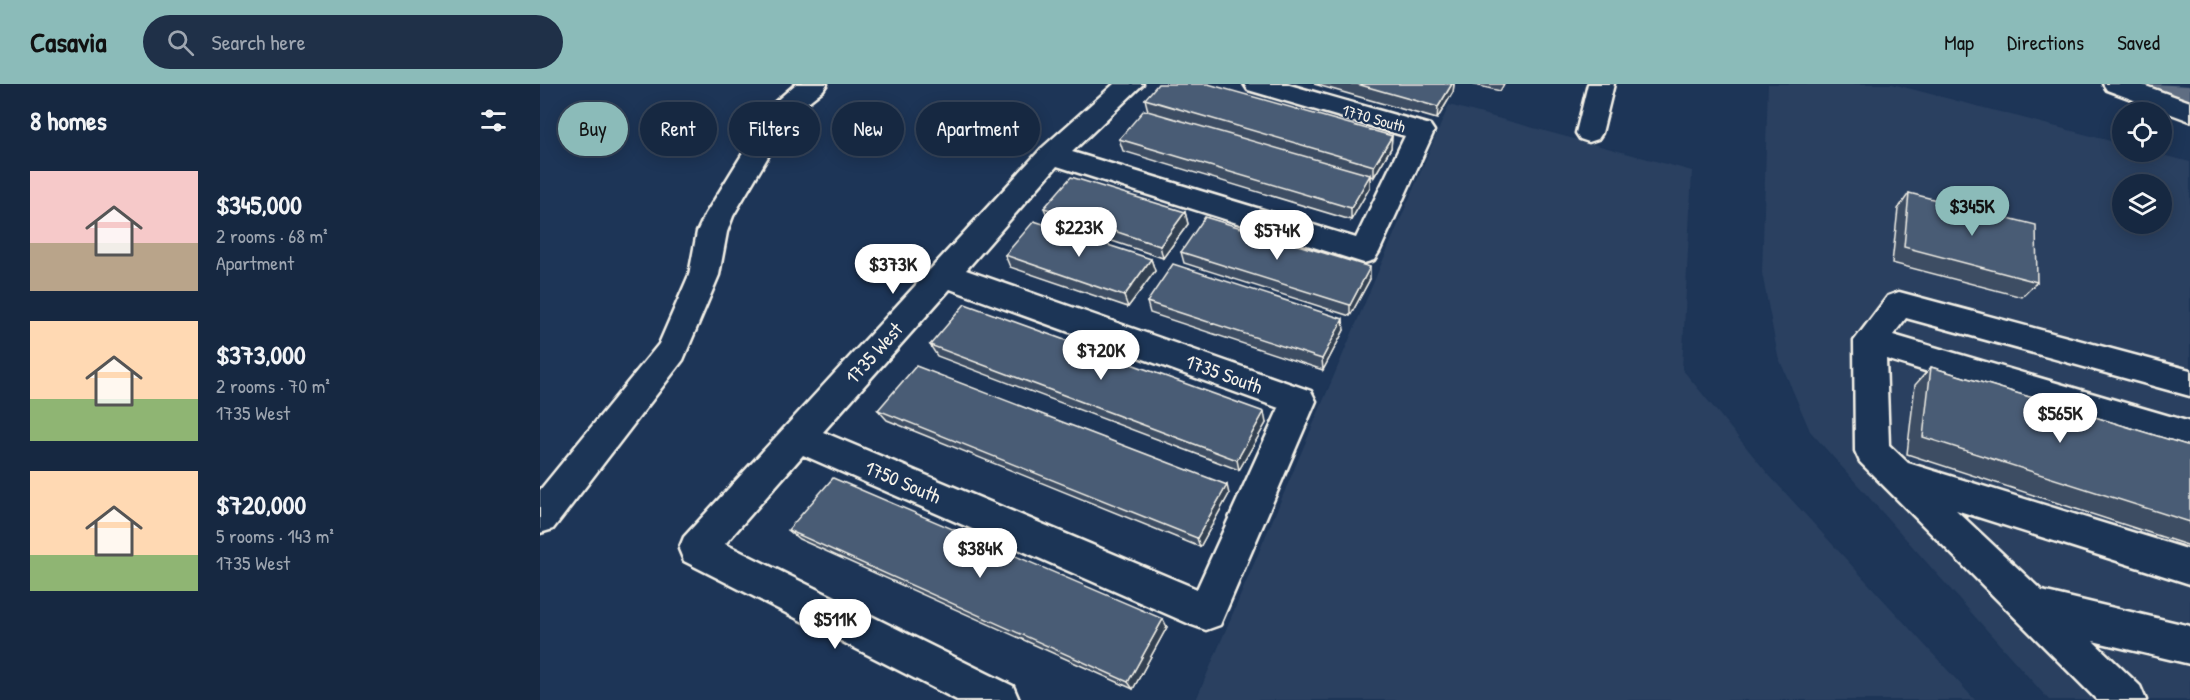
<!DOCTYPE html>
<meta charset="utf-8">
<style>
body{margin:0;font-family:"Patrick Hand",sans-serif;background:#1f3048;color:#f1f3f6;height:100vh;display:flex;flex-direction:column;font-size:22px;white-space:nowrap}
*{box-sizing:border-box;margin:0}
p{font-size:20px;color:#9ea6b1}
.icon{flex:none;width:33px;height:33px;fill:none;stroke:currentColor;stroke-width:2;stroke-linecap:round;stroke-linejoin:round}
.map{position:relative;flex:1;overflow:hidden}
.details{display:flex;flex-direction:column;background:#162841;width:540px}
.details>*{flex:none}
.top-card{position:absolute;left:18px;top:18px;width:570px;height:54px;display:flex;gap:12px}
.fabs{position:absolute;left:1572px;top:18px;display:grid;gap:12px}
.fabs a{display:grid;place-items:center;width:60px;height:60px;border-radius:50%;background:#162841;box-shadow:0 3px 15px #0003,0 0 0 2px #35445a;font-size:30px}
.price{position:absolute;translate:-50% -51px;padding:0 14px;border-radius:21px;background:#fff;color:#222;font-size:20px;line-height:39px;filter:drop-shadow(0 2px 3px #0008)}
.price::after{content:'';position:absolute;left:50%;top:36px;width:18px;height:14px;margin-left:-9px;background:inherit;clip-path:polygon(0 0,100% 0,50% 100%)}
.price.current{background:#8bbbb9;color:#111}
ul{padding:0;list-style:none}
li{display:flex;align-items:center;gap:18px;height:150px;padding:0 30px}
li span{display:grid;place-items:center;flex:none;width:168px;height:120px;border-radius:0px;color:#555}
li>.icon{margin-inline-start:auto}
span .icon{width:72px;height:72px;fill:#fffc;stroke-width:1}
li b{font-size:26px}
h2{display:flex;justify-content:space-between;align-items:center;height:72px;padding:0 30px;font-size:26px}
.pill{padding:0 21px;border-radius:27px;background:#162841;box-shadow:0 3px 15px #0003,0 0 0 2px #35445a;font-size:21px;line-height:54px}
.pill.current{background:#8bbbb9;color:#111}
header{display:flex;align-items:center;gap:36px;box-sizing:border-box;height:84px;padding:0 30px;background:#8bbbb9;color:#111}
header strong{font-size:28px}
nav{display:flex;gap:33px;margin-inline-start:auto;font-size:21px}
.search{width:420px;height:54px;background:#1f3048;display:flex;align-items:center;gap:15px;box-sizing:border-box;padding:0 21px;border-radius:33px;color:#9ea6b1;font-size:22px}
main{display:flex;flex:1;min-height:0}
.map>svg:first-child{display:block}
.built{fill:#2a4060;fill-rule:evenodd}
.lines{fill:none;stroke-linecap:round;stroke-linejoin:round}
.canal{fill:#5e6d82;fill-rule:evenodd}
.minor-casing{stroke:#f4f1e8;stroke-width:5}
.minor{fill:#1d3557;fill-rule:evenodd}
.wall{fill:#3e4e64;stroke:#f4f1e8;stroke-width:1.5}
.shaded-wall{fill:#324051;stroke:#f4f1e8;stroke-width:1.5}
.building{fill:#485b74;stroke:#f4f1e8;stroke-width:1.5}
.labels{text-anchor:middle;stroke-width:4.5;stroke-linejoin:round;paint-order:stroke}
.far-street-label{font-size:16px;fill:#f4f1e8;stroke:#1d3557}
.street-label{font-size:20px;fill:#f4f1e8;stroke:#1d3557}
</style>
<header>
<strong>Casavia</strong>
<div class="search"><svg class="icon" aria-label="search" viewBox="0 0 24 24"><circle cx="10" cy="10" r="6"/><path d="M15 15l6 6"/></svg>Search here</div>
<nav><a>Map</a><a>Directions</a><a>Saved</a></nav>
</header>
<main>
<section class="details">
<h2>8 homes<svg class="icon" aria-label="filters" viewBox="0 0 24 24"><path d="M4 7h16M4 17h16"/><circle cx="9" cy="7" r="2"/><circle cx="15" cy="17" r="2"/></svg></h2>
<ul>
<li><span style="background:linear-gradient(#f6c9c9 60%,#b9a48a 0)"><svg class="icon" aria-label="home" viewBox="0 0 24 24"><path d="M3 11l9-7 9 7M6 9v11h12V9"/></svg></span><div><b>$345,000</b><p>2 rooms · 68 m²</p><p>Apartment</p></div></li>
<li><span style="background:linear-gradient(#ffd9b3 65%,#8fb573 0)"><svg class="icon" aria-label="home" viewBox="0 0 24 24"><path d="M3 11l9-7 9 7M6 9v11h12V9"/></svg></span><div><b>$373,000</b><p>2 rooms · 70 m²</p><p>1735 West</p></div></li>
<li><span style="background:linear-gradient(#ffd9b3 70%,#8fb573 0)"><svg class="icon" aria-label="home" viewBox="0 0 24 24"><path d="M3 11l9-7 9 7M6 9v11h12V9"/></svg></span><div><b>$720,000</b><p>5 rooms · 143 m²</p><p>1735 West</p></div></li>
</ul>
</section>
<div class="map">
<svg width="1650" height="616" viewBox="0 0 1650 616">
<rect width="100%" height="100%" fill="#1d3557"/>
<filter id="ink" filterUnits="userSpaceOnUse"><feTurbulence type="fractalNoise" baseFrequency=".0167" numOctaves="2"/><feDisplacementMap in="SourceGraphic" scale="12" xChannelSelector="R" yChannelSelector="G"/><feConvolveMatrix kernelMatrix="1 2 1 2 8 2 1 2 1" color-interpolation-filters="sRGB"/></filter>
<g filter="url(#ink)">
<path class="built" d="M1228,0H1352L1582,60V68H1610L1650,78V616H1509L1270,347L1238,272L1222,189ZM1582,100H1622V140H1582Z
M909,21L1152,87L1142,285L1228,390L1435,616H656Z"/>
<g class="lines">
<path class="canal" d="M1611,0L1650,2V18L1615,5Z"/>
<g class="minor-casing">
<path id="minor" d="M256,0H287L283,6L253,30L193,132L187,148L179,191L143,276L13,445L0,449V406L119,260L149,191L157,148L165,131L234,19Z
M574,0H603L532,68L816,154L865,52L708,6L704,0H746L890,41L894,47L839,168L834,176L824,179L517,82L426,186L771,307L776,317L680,541L666,546L652,541L263,371L185,460L473,602L479,616H417L144,477L139,465L144,453L502,64ZM410,205L739,324L657,505L283,348Z
M1048,0H1074L1062,49L1058,55L1049,58L1040,55L1036,49Z
M1563,0H1600L1650,18V37L1567,6Z
M1359,208L1650,286V312L1366,234L1353,251L1650,338V368L1346,275L1349,361L1368,379L1650,466V500L1416,426L1502,507L1650,542V580L1553,557L1600,602L1606,616H1557L1320,378L1315,367L1314,257L1348,212Z"/>
</g>
<use href="#minor" class="minor"/>
</g>
<path class="wall" d="M774,0H914L913,8L897,35Z
M931,0H964L960,7Z
M605,15L852,52L851,64L834,93L830,92V103L811,136L583,67L579,55L608,27Z
M1369,109L1497,198L1482,213L1352,179L1358,125Z
M504,124L645,128L648,140L623,174L509,136Z
M641,168L830,195L810,232L644,179Z
M465,171L611,175L615,187L588,223L470,183Z
M607,218L804,246L783,286L610,229Z
M390,261L726,339L699,386L397,272Z
M1391,283L1650,362V462L1367,370L1375,301Z
M338,326L689,410L660,463L347,336Z
M248,446L627,543L593,605L259,455Z"/>
<path class="shaded-wall" d="M912,0H914L913,8L897,35L898,23Z
M852,52L851,64L834,93V82Z
M830,91V103L811,136V124Z
M645,128L648,140L623,174L620,162Z
M611,175L615,187L588,223L584,212Z
M830,183V195L810,232V221Z
M803,235L804,246L783,286L782,275Z
M724,328L726,339L699,386L697,376Z
M687,401L689,410L660,463L657,454Z
M623,535L627,543L593,605L588,598Z"/>
<path class="building" d="M618,0H668L852,52L834,82L605,15Z
M817,0H912L898,23Z
M604,26L830,91L811,124L579,55Z
M531,93L645,128L620,162L504,124Z
M1369,109L1496,141L1497,198L1364,163Z
M665,133L830,183L810,221L641,168Z
M494,137L611,175L584,212L465,171Z
M633,180L803,235L782,275L607,218Z
M425,220L724,328L697,376L390,261Z
M376,282L687,401L657,454L338,326Z
M1391,283L1650,362V438L1383,353Z
M293,394L623,535L588,598L248,446Z"/>
</g>
<g class="labels">
<g class="far-street-label">
<text transform="translate(834 34) rotate(16)" y="6">1770 South</text>
</g>
<g class="street-label">
<text transform="translate(334 269) rotate(-48)" y="7">1735 West</text>
<text transform="translate(684 290) rotate(20)" y="7">1735 South</text>
<text transform="translate(363 398) rotate(23)" y="7">1750 South</text>
</g>
</g>
</svg>
<div class="fabs">
<a><svg class="icon" aria-label="locate" viewBox="0 0 24 24"><circle cx="12" cy="12" r="6"/><path d="M12 2v4M12 18v4M2 12h4M18 12h4"/></svg></a>
<a><svg class="icon" aria-label="layers" viewBox="0 0 24 24"><path d="M12 4l9 5-9 5-9-5zM3 14l9 5 9-5"/></svg></a>
</div>
<b class="price current" style="left:1432px;top:153px">$345K</b>
<b class="price" style="left:539px;top:174px">$223K</b>
<b class="price" style="left:737px;top:177px">$574K</b>
<b class="price" style="left:353px;top:211px">$373K</b>
<b class="price" style="left:561px;top:297px">$720K</b>
<b class="price" style="left:1520px;top:360px">$565K</b>
<b class="price" style="left:440px;top:495px">$384K</b>
<b class="price" style="left:295px;top:566px">$511K</b>
<div class="top-card">
<a class="pill current">Buy</a>
<a class="pill">Rent</a>
<a class="pill">Filters</a>
<a class="pill">New</a>
<a class="pill">Apartment</a>
</div>
</div>
</main>
